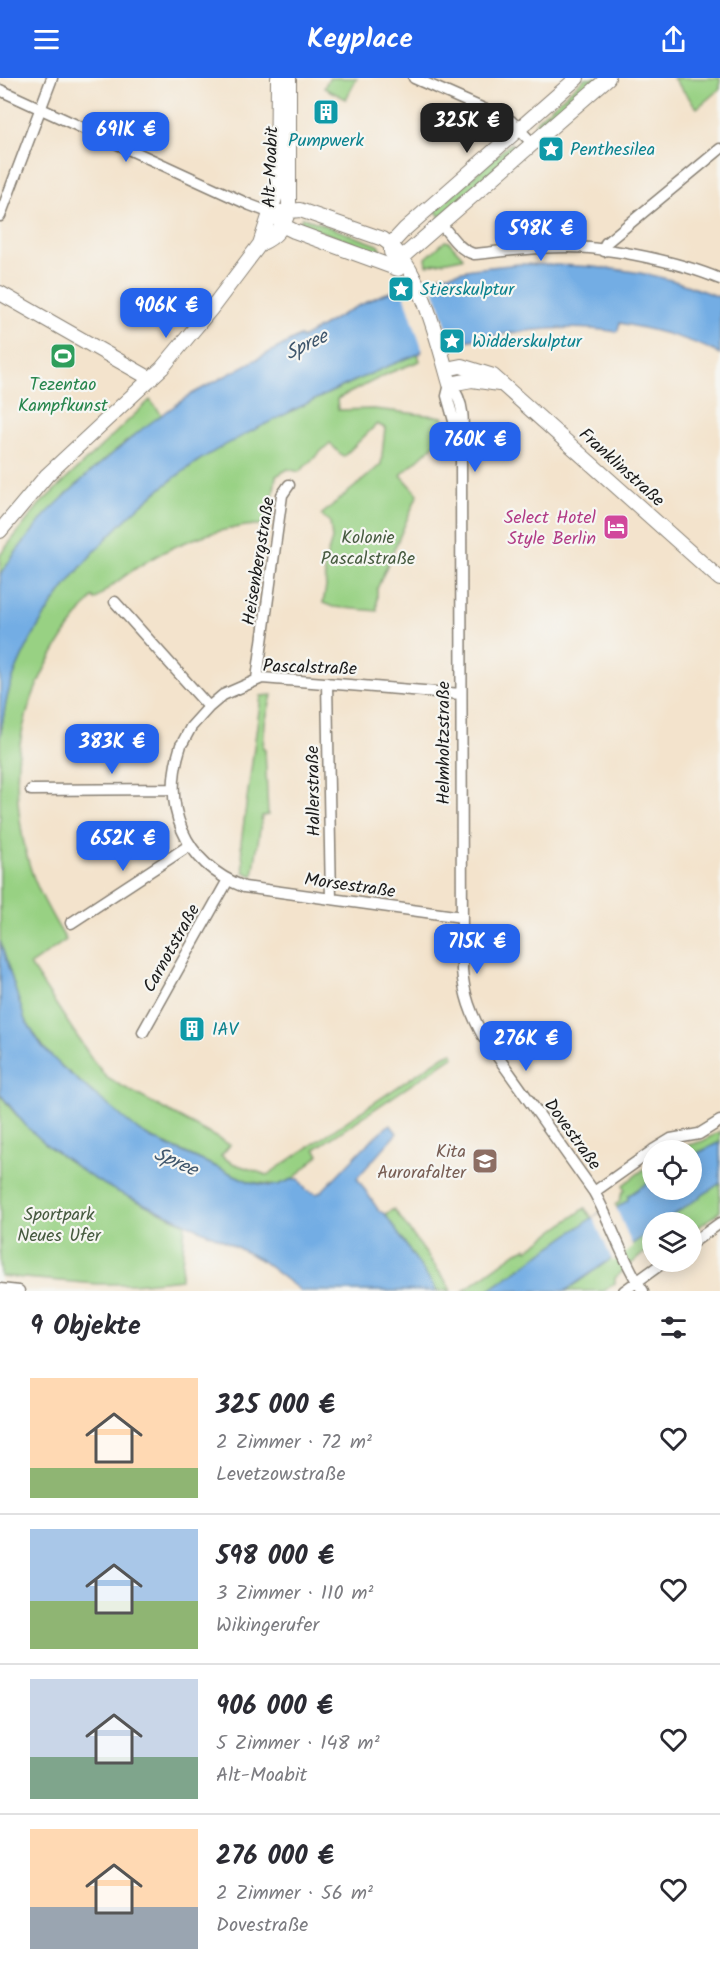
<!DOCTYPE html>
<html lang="de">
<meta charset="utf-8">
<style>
body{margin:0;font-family:Kalam,sans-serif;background:#f2f2f3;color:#2b2b33;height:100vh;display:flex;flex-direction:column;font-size:22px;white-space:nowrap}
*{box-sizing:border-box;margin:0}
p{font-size:20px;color:#7c7c81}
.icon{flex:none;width:33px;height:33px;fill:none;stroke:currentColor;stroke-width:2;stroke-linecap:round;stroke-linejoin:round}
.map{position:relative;height:1213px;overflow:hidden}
.panel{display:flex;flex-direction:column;background:#fff;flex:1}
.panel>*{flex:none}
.buttons{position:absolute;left:642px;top:1062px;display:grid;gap:12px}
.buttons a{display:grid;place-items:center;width:60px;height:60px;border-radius:50%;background:#fff;box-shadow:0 3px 15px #0003;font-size:30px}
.price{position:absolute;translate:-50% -51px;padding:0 14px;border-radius:12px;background:#2563eb;color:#fff;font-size:20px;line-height:39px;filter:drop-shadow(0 2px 3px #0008)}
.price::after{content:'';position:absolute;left:50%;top:36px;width:18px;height:14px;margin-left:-9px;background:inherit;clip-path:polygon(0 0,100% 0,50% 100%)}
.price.on{background:#222;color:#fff}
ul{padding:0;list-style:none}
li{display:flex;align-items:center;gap:18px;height:150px;padding:0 30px}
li+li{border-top:2px solid #e1e1e2}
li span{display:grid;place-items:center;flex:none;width:168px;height:120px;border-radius:0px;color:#555}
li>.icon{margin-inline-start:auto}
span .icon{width:72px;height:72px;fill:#fffc;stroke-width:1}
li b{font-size:26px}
h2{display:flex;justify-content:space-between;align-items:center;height:72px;padding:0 30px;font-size:26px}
header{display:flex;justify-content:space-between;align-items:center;height:78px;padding:0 30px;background:#2563eb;color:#fff;font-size:27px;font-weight:700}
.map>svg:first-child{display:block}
.green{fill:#98d183;stroke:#5a7650;stroke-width:1.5}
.water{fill:#73ade4;stroke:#486480;stroke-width:1.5}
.pier{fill:#f3e3cc}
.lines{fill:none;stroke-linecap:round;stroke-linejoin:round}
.minor-casing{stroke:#888074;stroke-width:13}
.major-casing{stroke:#888074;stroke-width:16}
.minor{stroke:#fff;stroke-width:10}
.major{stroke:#fff;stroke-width:14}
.labels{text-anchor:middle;stroke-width:4.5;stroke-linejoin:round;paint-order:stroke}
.culture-label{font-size:18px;fill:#0d838f;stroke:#f6f6f2;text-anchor:start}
.street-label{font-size:18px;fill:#1c1c1c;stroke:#f6f6f2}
.leisure-label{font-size:18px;fill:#27864d;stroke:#f6f6f2}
.hotel-label{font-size:18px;fill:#b23c85;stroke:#f6f6f2;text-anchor:end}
.park-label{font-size:18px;fill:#475b40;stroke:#f6f6f2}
.education-label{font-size:18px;fill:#785e54;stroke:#f6f6f2;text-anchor:end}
.water-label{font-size:20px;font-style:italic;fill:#3f566c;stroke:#f6f6f2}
</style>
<header><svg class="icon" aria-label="menu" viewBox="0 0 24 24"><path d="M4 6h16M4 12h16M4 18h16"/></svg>Keyplace<svg class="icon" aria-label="share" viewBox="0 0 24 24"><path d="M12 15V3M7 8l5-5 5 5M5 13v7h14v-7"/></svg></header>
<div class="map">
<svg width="720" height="1213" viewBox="0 0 720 1213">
<rect width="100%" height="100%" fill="#f6f6f2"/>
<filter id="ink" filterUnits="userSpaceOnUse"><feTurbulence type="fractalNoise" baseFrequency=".0167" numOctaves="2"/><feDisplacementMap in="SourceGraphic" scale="12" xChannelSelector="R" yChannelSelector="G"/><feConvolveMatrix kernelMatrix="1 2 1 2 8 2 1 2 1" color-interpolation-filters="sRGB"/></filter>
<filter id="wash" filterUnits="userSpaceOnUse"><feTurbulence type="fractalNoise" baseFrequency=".008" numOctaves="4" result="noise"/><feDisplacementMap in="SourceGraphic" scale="24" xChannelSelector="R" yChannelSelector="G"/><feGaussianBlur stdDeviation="1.35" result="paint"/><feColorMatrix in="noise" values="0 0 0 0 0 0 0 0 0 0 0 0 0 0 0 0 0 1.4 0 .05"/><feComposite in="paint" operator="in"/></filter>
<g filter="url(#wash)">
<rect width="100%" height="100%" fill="#f3e3cc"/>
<path class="green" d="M329,0H357L346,21L324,10Z
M585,0H602L540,52L535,45L538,41Z
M673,0H720V11L697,30Z
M511,65L518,73L440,139L435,132Z
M302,139L378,167L381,170V174H378L300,146Z
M445,163L449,164L463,179L462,180L427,187L426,180Z
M418,276L420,283L389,295L337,321L338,332L374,331L443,339L445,347V367L437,364L401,397L418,416L377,511V533L333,529L323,525L326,509L324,488L332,461L330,444L321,437C342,418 361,405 381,386L385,350L377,346L343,379L330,365L299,394L288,391L276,398L269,446C202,449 144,478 95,522L93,519C40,583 9,650 19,734C22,760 27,786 38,810C46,828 56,845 66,862L30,887L92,981L107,1000L230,1067L221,1078L232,1085L267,1097L445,977L452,974L454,978L315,1071L319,1077L293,1101L278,1107L250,1104L139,1054L50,978L25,943L0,863V660C3,642 5,623 11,606C39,523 125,431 198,383C232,361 270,344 306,326C343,309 380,290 418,276Z
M150,322L162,337C99,381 43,433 0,497V477L39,427Z
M272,617L265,645L263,670L265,671L268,737L262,738L253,798L244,794L241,765L261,618Z
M0,1016C45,1081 116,1113 185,1146L181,1201L134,1206H97L0,1198Z
M720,1053V1064L692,1078V1072H671L703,1063Z
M652,1085V1102L629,1118L628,1122L617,1130L615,1127L619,1124L622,1115L625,1112L623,1107Z
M720,1105V1133L692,1154V1144H663Z
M585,1130L592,1140L488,1213H463L517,1174L526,1170L527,1172Z
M394,1131L447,1205L451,1213H437L385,1136Z
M652,1152V1182L645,1174L615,1200V1205L604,1213H565Z"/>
<path class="water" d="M519,186C570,187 622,188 671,202C688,207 704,214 720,219V276C690,260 653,252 620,245L617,254C562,245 509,254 455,265L454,263L421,273V275C371,294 323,317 276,341C248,355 221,368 195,385C122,435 40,521 11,606C5,623 3,642 0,660V497L16,474L46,436L87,397L142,351L190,317L300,258L302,260L348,233L381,217L400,211L401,212L434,203L439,198L472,191Z
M0,863L25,942L42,968L63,990L139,1053L151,1060L250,1104L270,1108L278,1107L293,1101H299L306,1112L317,1116L322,1113L366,1067L390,1046L397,1055L357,1100L379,1133L385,1136L437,1213H301L259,1181L223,1162L114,1112L91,1099L47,1067L27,1049L0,1016Z
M720,1064V1105L663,1144H652V1152L565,1213H488L592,1140L604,1132L607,1137L628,1122V1118L652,1102V1112H692V1078Z"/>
<path class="pier" d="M431,201L452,265L423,274L402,210Z
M615,1127L633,1169L613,1184L593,1139Z"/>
</g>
<g filter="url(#ink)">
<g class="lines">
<g class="minor-casing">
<path id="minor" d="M414,0L511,43L533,66
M0,12L250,127L271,135
M0,138L52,0
M441,146C451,158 459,172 474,176C505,173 535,169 566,169C610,169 680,184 720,201
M604,173L606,165L720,71
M450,306C465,324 464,346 461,367L462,892C464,917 471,936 483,958L594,1114C612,1146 622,1182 643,1213
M450,306L447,318L459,361
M115,524L209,629
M257,601L282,417L289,407
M327,605L331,821
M183,664L191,649L209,629L223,617L262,600L461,616
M181,667C161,728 183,785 244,809L462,839
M31,712L173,711
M71,845L190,767
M143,954L228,802
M653,1072L671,1061L699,1056L720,1043
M594,1114L652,1073
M692,1165L720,1145
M0,1211L19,1213
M624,1213L664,1184"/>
</g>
<g class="major-casing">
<path id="major" d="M271,135L300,132L383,161C420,185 438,265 450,306L472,302L499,306
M278,141L284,148L294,153L398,191
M260,166C277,159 284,148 289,132V0
M391,174V166L405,151L577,0
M392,188L608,0
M0,215L151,301
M446,291L461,288L493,298L720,501
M0,453L47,397L162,290L211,231L260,166L277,114L278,0"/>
</g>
<use href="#minor" class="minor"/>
<use href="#major" class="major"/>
</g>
</g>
<defs>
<g id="building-square" transform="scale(1.35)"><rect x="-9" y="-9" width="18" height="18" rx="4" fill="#0f9aa8" stroke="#f6f6f2"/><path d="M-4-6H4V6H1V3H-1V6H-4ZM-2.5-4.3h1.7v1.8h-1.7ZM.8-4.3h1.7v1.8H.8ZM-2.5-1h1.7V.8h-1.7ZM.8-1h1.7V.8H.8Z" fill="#fff"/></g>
<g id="sight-square" transform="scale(1.35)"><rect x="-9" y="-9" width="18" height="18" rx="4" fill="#0f9aa8" stroke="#f6f6f2"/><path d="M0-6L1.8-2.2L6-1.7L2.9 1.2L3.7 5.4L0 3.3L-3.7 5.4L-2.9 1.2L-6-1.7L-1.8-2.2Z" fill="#fff"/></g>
<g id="stadium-square" transform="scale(1.35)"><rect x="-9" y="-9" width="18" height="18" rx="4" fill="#2e9e5b" stroke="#f6f6f2"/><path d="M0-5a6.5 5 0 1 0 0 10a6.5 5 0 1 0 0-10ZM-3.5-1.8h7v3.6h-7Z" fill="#fff"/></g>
<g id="hotel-square" transform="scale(1.35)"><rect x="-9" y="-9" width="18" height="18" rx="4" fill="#d1479c" stroke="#f6f6f2"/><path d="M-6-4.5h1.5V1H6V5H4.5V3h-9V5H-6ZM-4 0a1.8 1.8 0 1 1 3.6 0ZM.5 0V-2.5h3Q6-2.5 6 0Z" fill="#fff"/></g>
<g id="school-square" transform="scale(1.35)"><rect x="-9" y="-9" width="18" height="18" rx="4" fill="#8d6e63" stroke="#f6f6f2"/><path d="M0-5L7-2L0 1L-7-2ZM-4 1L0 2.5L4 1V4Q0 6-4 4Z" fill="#fff"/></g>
</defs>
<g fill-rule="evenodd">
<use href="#building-square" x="326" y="34"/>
<use href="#sight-square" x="551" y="71"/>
<use href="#sight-square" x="401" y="211"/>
<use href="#sight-square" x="452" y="263"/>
<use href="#stadium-square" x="63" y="278"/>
<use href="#hotel-square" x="616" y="449"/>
<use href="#building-square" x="192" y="951"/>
<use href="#school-square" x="485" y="1083"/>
</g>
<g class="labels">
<g class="culture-label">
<text x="326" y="68" text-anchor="middle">Pumpwerk</text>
<text x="570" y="77">Penthesilea</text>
<text x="420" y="217">Stierskulptur</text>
<text x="472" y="269">Widderskulptur</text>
<text x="212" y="957">IAV</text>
</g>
<g class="street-label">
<text transform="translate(270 89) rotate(-88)" y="6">Alt-Moabit</text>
<text transform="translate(622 389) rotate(42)" y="6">Franklinstraße</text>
<text transform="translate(258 483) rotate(-81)" y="6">Heisenbergstraße</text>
<text transform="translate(310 589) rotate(2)" y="6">Pascalstraße</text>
<text transform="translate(443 665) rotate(-90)" y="6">Helmholtzstraße</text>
<text transform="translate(313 713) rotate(-91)" y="6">Hallerstraße</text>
<text transform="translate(350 807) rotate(8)" y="6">Morsestraße</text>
<text transform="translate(171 870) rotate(-61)" y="6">Carnotstraße</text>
<text transform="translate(573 1056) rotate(54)" y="6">Dovestraße</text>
</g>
<g class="leisure-label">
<text x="63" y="312">Tezentao<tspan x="63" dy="21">Kampfkunst</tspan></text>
</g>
<g class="hotel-label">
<text x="596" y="445">Select Hotel<tspan x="596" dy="21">Style Berlin</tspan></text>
</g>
<g class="park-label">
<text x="368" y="465">Kolonie<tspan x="368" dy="21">Pascalstraße</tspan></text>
<text x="59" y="1142">Sportpark<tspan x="59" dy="21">Neues Ufer</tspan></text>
</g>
<g class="education-label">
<text x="466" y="1079">Kita<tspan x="466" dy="21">Aurorafalter</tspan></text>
</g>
<g class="water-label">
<text transform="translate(306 266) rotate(-26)" y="7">Spree</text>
<text transform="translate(176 1083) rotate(24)" y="7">Spree</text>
</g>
</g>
</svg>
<div class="buttons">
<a><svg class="icon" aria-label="locate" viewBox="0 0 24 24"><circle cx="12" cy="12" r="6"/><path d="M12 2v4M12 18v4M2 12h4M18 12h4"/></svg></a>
<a><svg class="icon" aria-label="layers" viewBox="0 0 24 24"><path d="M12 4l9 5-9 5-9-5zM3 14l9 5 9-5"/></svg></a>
</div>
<b class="price on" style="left:467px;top:76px">325K €</b>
<b class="price" style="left:126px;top:85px">691K €</b>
<b class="price" style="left:541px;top:184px">598K €</b>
<b class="price" style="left:166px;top:261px">906K €</b>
<b class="price" style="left:475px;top:395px">760K €</b>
<b class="price" style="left:112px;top:697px">383K €</b>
<b class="price" style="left:123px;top:794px">652K €</b>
<b class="price" style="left:477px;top:897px">715K €</b>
<b class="price" style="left:526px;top:994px">276K €</b>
</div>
<section class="panel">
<h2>9 Objekte<svg class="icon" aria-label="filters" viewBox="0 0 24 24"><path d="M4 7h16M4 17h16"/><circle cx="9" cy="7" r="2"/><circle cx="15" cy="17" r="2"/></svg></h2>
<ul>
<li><span style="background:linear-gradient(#ffd9b3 75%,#8fb573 0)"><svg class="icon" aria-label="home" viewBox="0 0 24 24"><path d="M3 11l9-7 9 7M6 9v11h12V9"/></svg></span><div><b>325 000 €</b><p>2 Zimmer · 72 m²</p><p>Levetzowstraße</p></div><svg class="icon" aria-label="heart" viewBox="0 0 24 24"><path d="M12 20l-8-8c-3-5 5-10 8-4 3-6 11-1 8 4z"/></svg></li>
<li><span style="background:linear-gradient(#a9c7e8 60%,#8fb573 0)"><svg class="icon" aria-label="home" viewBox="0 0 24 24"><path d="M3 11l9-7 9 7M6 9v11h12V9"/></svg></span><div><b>598 000 €</b><p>3 Zimmer · 110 m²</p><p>Wikingerufer</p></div><svg class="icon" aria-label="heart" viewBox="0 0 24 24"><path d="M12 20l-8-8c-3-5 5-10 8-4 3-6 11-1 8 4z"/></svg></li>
<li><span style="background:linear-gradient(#c9d6e8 65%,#7fa58c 0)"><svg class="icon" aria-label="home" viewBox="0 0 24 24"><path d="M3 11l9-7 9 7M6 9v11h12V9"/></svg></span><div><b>906 000 €</b><p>5 Zimmer · 148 m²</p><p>Alt-Moabit</p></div><svg class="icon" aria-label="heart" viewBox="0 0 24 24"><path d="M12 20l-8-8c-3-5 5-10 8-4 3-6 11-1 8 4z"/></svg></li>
<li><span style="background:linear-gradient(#ffd9b3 65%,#9aa5b1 0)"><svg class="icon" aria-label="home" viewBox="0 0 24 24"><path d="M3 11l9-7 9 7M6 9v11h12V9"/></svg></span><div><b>276 000 €</b><p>2 Zimmer · 56 m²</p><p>Dovestraße</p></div><svg class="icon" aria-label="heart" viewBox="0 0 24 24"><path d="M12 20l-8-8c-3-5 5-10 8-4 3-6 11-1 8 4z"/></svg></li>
</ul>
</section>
